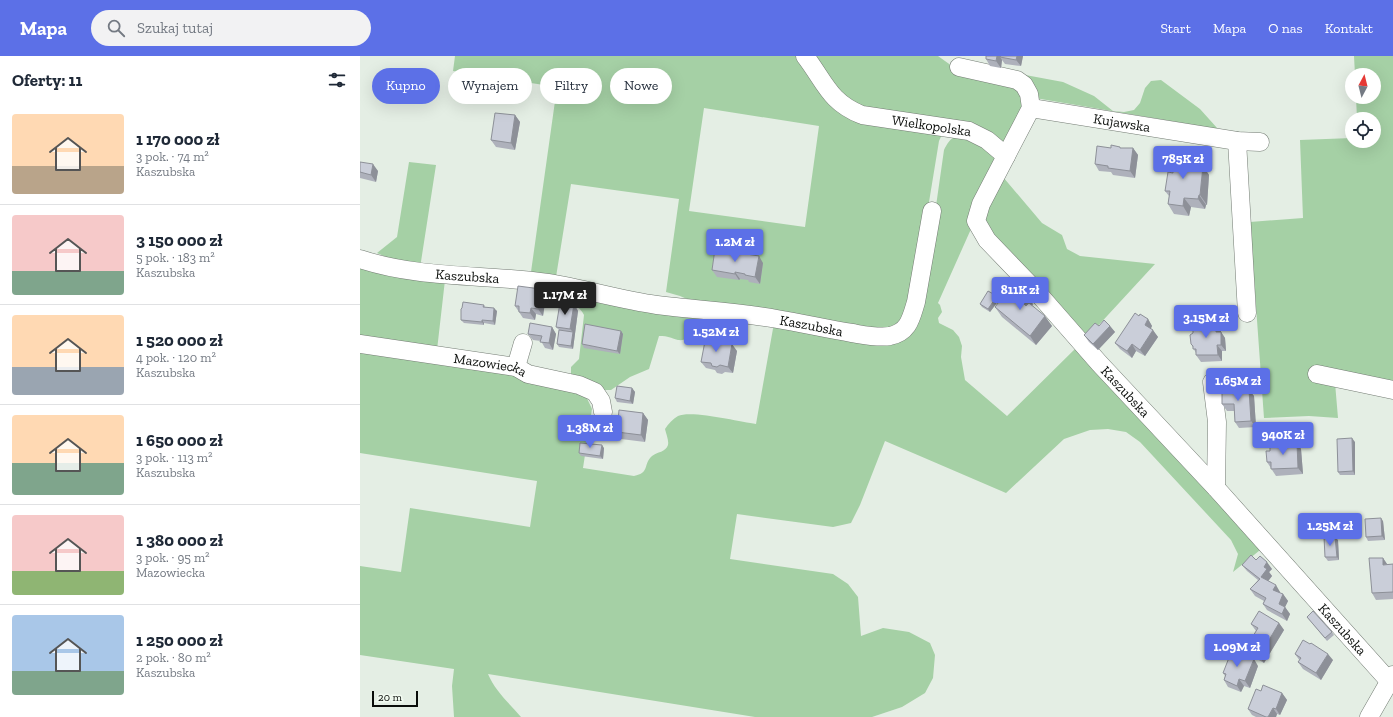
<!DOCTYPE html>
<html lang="pl">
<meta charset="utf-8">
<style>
body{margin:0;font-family:"Zilla Slab",serif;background:#f2f2f3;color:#1f2937;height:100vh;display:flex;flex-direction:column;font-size:15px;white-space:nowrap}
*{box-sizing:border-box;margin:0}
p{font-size:13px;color:#747a83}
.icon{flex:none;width:22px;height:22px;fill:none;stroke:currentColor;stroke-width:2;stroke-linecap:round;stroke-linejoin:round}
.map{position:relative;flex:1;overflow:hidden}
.panel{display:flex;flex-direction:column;background:#fff;width:360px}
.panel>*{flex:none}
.banner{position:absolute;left:12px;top:12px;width:380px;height:36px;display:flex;gap:8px}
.needle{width:26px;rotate:7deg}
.tools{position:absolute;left:985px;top:12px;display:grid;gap:8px}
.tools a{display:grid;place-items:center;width:36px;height:36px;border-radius:50%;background:#fff;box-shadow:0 4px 16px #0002;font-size:20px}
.scale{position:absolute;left:12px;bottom:10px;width:46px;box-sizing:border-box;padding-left:4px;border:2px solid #0a0d0a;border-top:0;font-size:11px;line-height:14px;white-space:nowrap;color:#0a0d0a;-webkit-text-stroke:3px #f2fbf1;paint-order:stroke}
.price{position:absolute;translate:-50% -34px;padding:0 9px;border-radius:4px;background:#5c70e7;color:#fff;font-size:13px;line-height:26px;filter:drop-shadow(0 1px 2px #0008)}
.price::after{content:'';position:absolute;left:50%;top:24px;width:12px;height:9px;margin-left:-6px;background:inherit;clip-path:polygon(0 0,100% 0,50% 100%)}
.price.active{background:#222;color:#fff}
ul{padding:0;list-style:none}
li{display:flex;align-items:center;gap:12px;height:100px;padding:0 12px}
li+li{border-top:1px solid #e0e1e3}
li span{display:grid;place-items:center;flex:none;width:112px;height:80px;border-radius:4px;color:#555}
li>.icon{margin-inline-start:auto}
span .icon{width:48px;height:48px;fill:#fffc;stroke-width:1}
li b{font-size:17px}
h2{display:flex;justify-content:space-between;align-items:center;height:48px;padding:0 12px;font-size:17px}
.pill{padding:0 14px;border-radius:18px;background:#fff;box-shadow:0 4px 16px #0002;font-size:14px;line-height:36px}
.pill.active{background:#5c70e7;color:#fff}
header{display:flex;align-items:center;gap:24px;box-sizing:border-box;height:56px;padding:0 20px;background:#5c70e7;color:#fff}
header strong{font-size:19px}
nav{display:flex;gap:22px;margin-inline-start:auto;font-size:14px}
.search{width:280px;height:36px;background:#f2f2f3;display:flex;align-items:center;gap:10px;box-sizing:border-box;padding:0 14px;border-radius:22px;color:#747a83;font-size:15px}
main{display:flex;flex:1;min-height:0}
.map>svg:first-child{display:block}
.green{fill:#a5d0a5;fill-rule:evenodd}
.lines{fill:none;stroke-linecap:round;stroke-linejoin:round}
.minor-casing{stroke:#747c74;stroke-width:19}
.minor{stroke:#fff;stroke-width:18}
.wall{fill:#aeb1bb}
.shaded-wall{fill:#8d9098}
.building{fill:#caced9;stroke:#8d9098}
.labels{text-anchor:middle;stroke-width:3;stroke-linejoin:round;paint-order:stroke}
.street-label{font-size:14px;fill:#0a0d0a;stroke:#f2fbf1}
</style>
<header>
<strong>Mapa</strong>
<div class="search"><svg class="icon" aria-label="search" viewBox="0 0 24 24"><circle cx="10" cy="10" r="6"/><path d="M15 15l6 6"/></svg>Szukaj tutaj</div>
<nav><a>Start</a><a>Mapa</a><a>O nas</a><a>Kontakt</a></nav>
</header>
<main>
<section class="panel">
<h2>Oferty: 11<svg class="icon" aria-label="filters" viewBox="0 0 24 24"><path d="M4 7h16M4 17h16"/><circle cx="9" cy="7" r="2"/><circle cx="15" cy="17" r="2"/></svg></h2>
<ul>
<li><span style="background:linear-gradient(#ffd9b3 65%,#b9a48a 0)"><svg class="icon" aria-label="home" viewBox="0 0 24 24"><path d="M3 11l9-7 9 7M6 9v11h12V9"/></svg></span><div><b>1 170 000 zł</b><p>3 pok. · 74 m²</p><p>Kaszubska</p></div></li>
<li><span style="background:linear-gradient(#f6c9c9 70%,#7fa58c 0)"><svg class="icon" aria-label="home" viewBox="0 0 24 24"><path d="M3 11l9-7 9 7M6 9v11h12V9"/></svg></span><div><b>3 150 000 zł</b><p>5 pok. · 183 m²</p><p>Kaszubska</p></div></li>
<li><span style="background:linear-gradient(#ffd9b3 65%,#9aa5b1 0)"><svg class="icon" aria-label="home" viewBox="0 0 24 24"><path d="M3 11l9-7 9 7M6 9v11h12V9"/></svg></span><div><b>1 520 000 zł</b><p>4 pok. · 120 m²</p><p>Kaszubska</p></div></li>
<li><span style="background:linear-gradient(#ffd9b3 60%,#7fa58c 0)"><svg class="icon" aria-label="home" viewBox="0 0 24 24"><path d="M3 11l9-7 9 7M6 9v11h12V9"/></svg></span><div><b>1 650 000 zł</b><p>3 pok. · 113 m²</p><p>Kaszubska</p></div></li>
<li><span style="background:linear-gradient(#f6c9c9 70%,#8fb573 0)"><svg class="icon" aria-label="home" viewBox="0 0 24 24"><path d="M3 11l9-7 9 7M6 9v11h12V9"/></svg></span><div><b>1 380 000 zł</b><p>3 pok. · 95 m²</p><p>Mazowiecka</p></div></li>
<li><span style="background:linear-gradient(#a9c7e8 70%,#7fa58c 0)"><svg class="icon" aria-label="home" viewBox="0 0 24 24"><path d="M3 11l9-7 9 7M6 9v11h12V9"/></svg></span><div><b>1 250 000 zł</b><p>2 pok. · 80 m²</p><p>Kaszubska</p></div></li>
</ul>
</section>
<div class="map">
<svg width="1033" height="661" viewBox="0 0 1033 661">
<rect width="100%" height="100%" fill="#e4eee4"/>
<path class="green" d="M95,0H441L479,51L584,74L579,85L552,250L534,274L339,248L320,240L306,236L319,143L211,128L196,221L170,223L197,31L93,15ZM344,52L459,70L445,171L329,155Z
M451,0H578L592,10L651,24L666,44L647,93L506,55L490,47Z
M994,0H1033V326L974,315L978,362L949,360L904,362L890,166L943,162L940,84L992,82V85H1014V63H997L996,41H1014V19H995Z
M654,17L703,26L734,40L753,55L764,56L774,54L780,47L785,32L791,25L801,24L840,53L858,73L675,42Z
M606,79L636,102L611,173L578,247L580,249L582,256L578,262L579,267L593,274L599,281L602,290L601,301L605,324L647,360L719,289L905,490L873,516L878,498L871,484L780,386L766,376L748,373L730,374L704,383L646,437L525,385L500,449L491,467L473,471L377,458L370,503L473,518L488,528L498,541L501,580L523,572L549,576L570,587L575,599L573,622L565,637L542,651L512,661H395L128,618C135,635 149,647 161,661H94L92,630L94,613L0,599V510L41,516L50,452L170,471L177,425L0,397V295L149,316L225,338L232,353L223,412L274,420C290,417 283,408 292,400C297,396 306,396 308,389C309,384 306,378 305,373C308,368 313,363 318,360C332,354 380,366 396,368L414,267L549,276L573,171L584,94C590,82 593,80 606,79Z
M49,106L76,109L60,212L40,207L17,197L37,181Z
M643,121L682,167L702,179L707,193L720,200L795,208L724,285L631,177L625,166L626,152Z
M0,208L85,224L77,294L0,283Z
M186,234L341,259C337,269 332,286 318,284C310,282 309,280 299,280L289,313L270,321L251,334H242L211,320V311L219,303L224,259C220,251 214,248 206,247C203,247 199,248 196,246C191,244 189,239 186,234Z"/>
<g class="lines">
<g class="minor-casing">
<g id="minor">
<path id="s1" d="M445,0C465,26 469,46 502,59L609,75L627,84L646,100L621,148L616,165L627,184L676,235L739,307L856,432L1029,625"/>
<path d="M599,11L657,24L664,29L669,38L671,52L646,100"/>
<path id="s2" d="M671,52L877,85L900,86"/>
<path d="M877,85L887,257"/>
<path id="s3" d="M0,203C60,223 126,218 188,227C225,233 261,244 297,249C337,254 378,256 417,263C442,267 467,273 492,277C504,279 518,282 530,280C549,276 551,262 556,246L572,155"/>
<path id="s4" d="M0,288L156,311L168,318L219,329L235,336L241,345L243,356"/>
<path d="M156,311L163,287"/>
<path d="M957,318L1033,334"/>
<path d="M852,326L857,366L856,432"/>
<path d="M1009,661L1033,619"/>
</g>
</g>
<use href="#minor" class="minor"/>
</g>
<path class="wall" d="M626,0H663L661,10L645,8L642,4L641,12L630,10L626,3Z
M155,59L160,66L155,94L136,91L131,84Z
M751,92H773L778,99L775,122L753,119L751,116L739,115L735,108Z
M0,106L18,115L16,126L0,122Z
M836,108L843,110L849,119L847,149H846L845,153L831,151L829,160L814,158L808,148L809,140L805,135L812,117L810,114Z
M403,207L400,228L389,226L388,224L380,223L379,224L357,221L352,214Z
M186,240L183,260L176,258L175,264L163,262L155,250Z
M637,240L639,244L630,256L622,251L620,248Z
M214,248L218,255L213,293L199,291L197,288L199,274L196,271Z
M673,248L672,250L692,270L676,289L642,261L635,251Z
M124,249L125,251L137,255L135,269L124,267V269L104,267L101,264Z
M779,260L788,263L792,270L791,273L798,281L785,300L776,295L772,302L760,293L755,287Z
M739,270H750L755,276L738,294L729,286L724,279Z
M192,271L196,278L193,294L185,292L181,285L173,284L168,278Z
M861,273V276L865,282L866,295H862V305L841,306L836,299V297L831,288Z
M261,275L263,278L260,298L224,292L222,288Z
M358,285L377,295L373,317L365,316L362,318L357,317L355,314L346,312L341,306Z
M876,328L880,334H889L894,340L896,371L879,372L875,366L874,355H867L862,348Z
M272,332L275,336L273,348L257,346L255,342Z
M283,357L288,364L285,386L261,383L257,376Z
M995,386V419H980L978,416Z
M937,387L941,393L943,418L916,420L907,406L910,395Z
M244,392L243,403L221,400L219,397Z
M1023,465L1025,484L1008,485L1006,481Z
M978,484L979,504L968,505L965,501Z
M1023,502L1027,508H1033V543L1016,544L1012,537Z
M896,504L912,513L909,516L912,520L908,525L920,536V537L923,538L928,545L925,551L930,558L927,565L907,554L903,548L904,545L895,540L890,533L898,524L887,515L882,509Z
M947,561L972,576L974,579L967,585Z
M919,567L924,574L904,607L890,599L885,593L896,575L891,568Z
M935,598L973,604L961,624L943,613L938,606L940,605Z
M898,610L890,632L884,630L881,636L868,631L864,624L865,620L863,617Z
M901,635L922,637L927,644L920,659L917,658L916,661H896L892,659L888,653Z"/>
<path class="shaded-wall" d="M637,0H641L640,1L642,4L641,12L636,5Z
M657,0H663L661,10L656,4Z
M155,59L160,66L155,94L151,87Z
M773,92L778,99L775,122L770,115Z
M829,99L836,108L839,115L828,105Z
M13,108L18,115L16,126L11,119Z
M843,110L849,119L847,149L840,139Z
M839,139L846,149L845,153L838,143Z
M824,142L831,151L829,160L823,150Z
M399,200L403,207L400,228L395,221Z
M375,216L380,223L379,224L375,218Z
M181,233L186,240L183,260L178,253Z
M666,239L673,248L668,255L661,245Z
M637,240L639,244L630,256L628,253Z
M214,248L218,255L213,293L211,290L213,276L210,273Z
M134,252L137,255L135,269L133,265Z
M171,252L176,258L175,264L170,257Z
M685,260L692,270L676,289L670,280Z
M788,263L792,270L789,275L785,269Z
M122,264L124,267V269L122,266Z
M856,266L861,273V276L865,282L866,295L861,289L856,276Z
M750,270L755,276L738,294L733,288Z
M192,271L196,278L193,294L189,287Z
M793,274L798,281L785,300L780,294Z
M261,275L263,278L260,298L257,295Z
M372,288L377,295L373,317L368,311Z
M772,288L776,295L772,302L767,295Z
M857,289L862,295V305L858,299Z
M876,328L881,335H877Z
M272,332L275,336L273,348L270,345Z
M889,334L894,340L896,371L891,365Z
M283,357L288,364L285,386L281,379Z
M992,382L995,386V419L993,415Z
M937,387L941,393L943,418L938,412Z
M242,389L244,392L243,403L240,400Z
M1021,462L1023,465L1025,484L1022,480Z
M975,481L978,484L979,504L977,501Z
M1023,502L1027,508L1023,509Z
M907,506L912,513L909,516L912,520L906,528L901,521L904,511Z
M916,529L920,536L918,540L913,534Z
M923,538L928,545L923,555L919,548Z
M925,551L930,558L927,565L922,558Z
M919,567L924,574L904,607L899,601Z
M968,598L973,604L961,624L956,617Z
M894,603L898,610L890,632L885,625Z
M879,623L884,630L881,636L877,630Z
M922,637L927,644L920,659L916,653Z
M913,652L917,658L916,661H908Z"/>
<path class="building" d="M626,0H637L636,5L626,3Z
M641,0H657L656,4L640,1Z
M135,57L155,59L151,87L131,84Z
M751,89L760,91V92H773L770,115L748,112V110L735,108L737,90L751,92Z
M812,96L829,99L828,105H833L832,108L843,110L840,139H839L838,143L824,142L823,150L808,148L810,135H805L808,116L813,117V114H810Z
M0,106L13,108L11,119L0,116Z
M355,193L399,200L395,221L385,219V218L375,216V218L352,214Z
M652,229L666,239L661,245L666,250L669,247L685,260L670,280L635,251Z
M158,230L181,233L178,253L171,252L170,257L159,256V250H155Z
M628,235L637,240L628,253L620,248Z
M103,246L124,249L123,251L134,252L133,265L122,264V266L101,264V253L102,252Z
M200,247L214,248L210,273L196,271Z
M775,257L779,260L780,258L788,263L785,269L793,274L780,294L772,288L767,295L755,287Z
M744,264L750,270L733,288L724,279L735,267L739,270Z
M856,266V276H861V289H857L858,299H836V293H833V290L831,288L830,279L833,277V274H835V267Z
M170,267L192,271L189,287L180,286L182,280L168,278Z
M225,268L261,275L257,295L222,288Z
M199,274L213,276L211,290L197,288Z
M346,280L356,282L355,285L372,288L368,311L360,309L357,311L352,310L351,307L341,306Z
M876,328L877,335L889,334L891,365L875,366L874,348H862V329Z
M257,330L272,332L270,345L255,342Z
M259,354L283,357L281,379L257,376Z
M992,382L993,415L978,416L977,383Z
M220,387L242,389L240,400L219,397Z
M937,387L938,412L911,413V406H907L906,395H910V388Z
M1021,462L1022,480L1006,481L1005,463Z
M964,481H975L977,501H965Z
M891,499L896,504L900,500L907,506L904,511L907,513L901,521L916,529L913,534L923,538L919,548L925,551L922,558L903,548L906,542L890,533L900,523L882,509Z
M1009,502H1023V509L1033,508V536L1012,537Z
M899,555L919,567L899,601L885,593L898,572L891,568Z
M953,555L972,576L965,582L947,561Z
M943,584L950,588L951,587L968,598L956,617L938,606L941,602L935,598Z
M872,594L894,603L885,625L879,623L877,630L864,624L866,618L863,617Z
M903,629L922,637L916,653L913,652L908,661H906L888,653L896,633L901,635Z"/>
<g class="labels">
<g class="street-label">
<text dy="5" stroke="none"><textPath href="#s2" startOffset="92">Kujawska</textPath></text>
<text dy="5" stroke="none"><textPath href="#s1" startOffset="154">Wielkopolska</textPath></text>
<text dy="5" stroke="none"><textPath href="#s3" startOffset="109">Kaszubska</textPath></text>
<text dy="5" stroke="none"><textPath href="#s3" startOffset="457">Kaszubska</textPath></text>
<text dy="5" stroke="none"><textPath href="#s4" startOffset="132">Mazowiecka</textPath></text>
<text dy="5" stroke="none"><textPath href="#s1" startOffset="536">Kaszubska</textPath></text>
<text dy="5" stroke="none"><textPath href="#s1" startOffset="858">Kaszubska</textPath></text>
</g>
</g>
</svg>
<div class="tools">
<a><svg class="needle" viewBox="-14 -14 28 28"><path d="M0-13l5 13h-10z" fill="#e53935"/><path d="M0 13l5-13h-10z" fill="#747a83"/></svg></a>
<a><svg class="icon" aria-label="locate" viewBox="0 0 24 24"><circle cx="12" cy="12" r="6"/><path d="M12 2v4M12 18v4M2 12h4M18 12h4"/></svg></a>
</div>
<div class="scale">20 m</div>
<b class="price" style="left:823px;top:124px">785K zł</b>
<b class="price" style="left:375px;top:207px">1.2M zł</b>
<b class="price" style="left:660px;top:255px">811K zł</b>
<b class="price active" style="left:205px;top:260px">1.17M zł</b>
<b class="price" style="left:846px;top:283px">3.15M zł</b>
<b class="price" style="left:356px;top:297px">1.52M zł</b>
<b class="price" style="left:878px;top:346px">1.65M zł</b>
<b class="price" style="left:230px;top:393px">1.38M zł</b>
<b class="price" style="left:923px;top:400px">940K zł</b>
<b class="price" style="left:970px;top:491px">1.25M zł</b>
<b class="price" style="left:877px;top:612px">1.09M zł</b>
<div class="banner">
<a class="pill active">Kupno</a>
<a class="pill">Wynajem</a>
<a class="pill">Filtry</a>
<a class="pill">Nowe</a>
</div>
</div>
</main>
